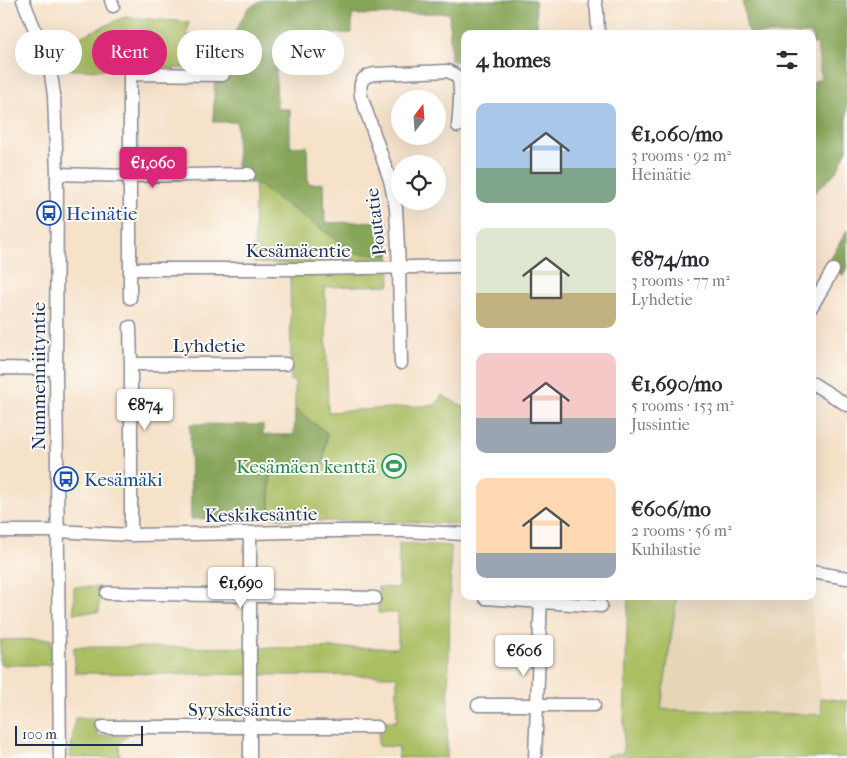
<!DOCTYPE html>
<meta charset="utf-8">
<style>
body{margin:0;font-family:"IM FELL French Canon",serif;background:#f7f7f7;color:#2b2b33;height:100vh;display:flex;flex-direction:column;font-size:19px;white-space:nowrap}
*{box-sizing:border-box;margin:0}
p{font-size:16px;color:#7c7c81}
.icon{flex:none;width:28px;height:28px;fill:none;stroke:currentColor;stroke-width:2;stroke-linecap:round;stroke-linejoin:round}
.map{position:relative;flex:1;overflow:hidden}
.details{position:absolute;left:461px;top:30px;width:355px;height:570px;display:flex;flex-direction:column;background:#fff;border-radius:10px;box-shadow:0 5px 20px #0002}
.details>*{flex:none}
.guide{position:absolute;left:15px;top:30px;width:371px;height:45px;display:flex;gap:10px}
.needle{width:32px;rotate:17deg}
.fabs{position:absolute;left:391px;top:90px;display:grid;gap:10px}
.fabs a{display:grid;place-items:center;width:55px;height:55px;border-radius:50%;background:#fff;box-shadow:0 5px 20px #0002;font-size:25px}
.scale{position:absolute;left:15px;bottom:12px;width:128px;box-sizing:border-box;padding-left:5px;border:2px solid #1b2f5e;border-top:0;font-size:14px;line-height:18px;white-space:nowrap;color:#1b2f5e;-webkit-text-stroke:4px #fdfcf7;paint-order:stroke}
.price{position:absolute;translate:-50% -42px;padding:0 11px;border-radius:5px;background:#fff;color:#222;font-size:16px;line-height:32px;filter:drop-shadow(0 1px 2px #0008)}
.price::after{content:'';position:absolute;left:50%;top:30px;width:15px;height:11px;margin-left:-8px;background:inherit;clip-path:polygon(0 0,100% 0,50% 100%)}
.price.active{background:#db2777;color:#fff}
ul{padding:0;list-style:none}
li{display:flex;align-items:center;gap:15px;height:125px;padding:0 15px}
li span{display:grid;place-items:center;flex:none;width:140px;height:100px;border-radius:10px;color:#555}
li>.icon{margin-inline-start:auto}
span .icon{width:60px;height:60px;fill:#fffc;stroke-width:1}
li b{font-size:21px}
h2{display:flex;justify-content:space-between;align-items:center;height:60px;padding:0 15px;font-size:21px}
.chip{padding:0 18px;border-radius:22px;background:#fff;box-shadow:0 5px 20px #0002;font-size:18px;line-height:45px}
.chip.active{background:#db2777;color:#fff}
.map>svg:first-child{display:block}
.built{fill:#e7d5b8}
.green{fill:#aabe62;stroke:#627660}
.forest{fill:#87a558;stroke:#516a5b}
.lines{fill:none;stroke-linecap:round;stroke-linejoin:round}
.minor-casing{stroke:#888894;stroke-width:15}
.minor{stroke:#fff;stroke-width:12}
.labels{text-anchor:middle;stroke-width:4;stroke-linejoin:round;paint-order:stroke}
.transit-label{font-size:19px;fill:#164399;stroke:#fdfcf7;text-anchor:start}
.street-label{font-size:19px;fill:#1b2f5e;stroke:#fdfcf7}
.leisure-label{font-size:19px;fill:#27864d;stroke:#fdfcf7;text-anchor:end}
</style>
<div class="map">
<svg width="847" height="758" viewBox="0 0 847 758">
<rect width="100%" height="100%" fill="#fdfcf7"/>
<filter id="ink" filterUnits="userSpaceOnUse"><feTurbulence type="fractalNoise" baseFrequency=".02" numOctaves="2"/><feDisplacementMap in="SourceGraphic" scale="10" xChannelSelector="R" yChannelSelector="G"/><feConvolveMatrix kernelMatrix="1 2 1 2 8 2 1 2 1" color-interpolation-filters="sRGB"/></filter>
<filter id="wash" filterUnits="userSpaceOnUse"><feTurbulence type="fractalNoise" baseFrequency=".0096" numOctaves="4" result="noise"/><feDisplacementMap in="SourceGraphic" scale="20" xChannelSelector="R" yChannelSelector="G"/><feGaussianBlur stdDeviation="1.12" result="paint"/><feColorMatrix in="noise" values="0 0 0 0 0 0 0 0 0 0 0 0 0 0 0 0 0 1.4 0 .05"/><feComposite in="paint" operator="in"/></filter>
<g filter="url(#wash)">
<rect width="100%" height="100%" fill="#f6e1c9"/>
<path class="built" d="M677,596H811L823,715L661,709Z"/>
<path class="green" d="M124,17L189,22L187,35L232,37L215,68L71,70L69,42Z
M255,183L356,253L389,255L390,285L325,287L328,412L436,405L442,395L465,408V525L416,522L321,521L270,517V470L323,465L327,433L295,409V381H291L290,264L254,263Z
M399,543L451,546L447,758H398V747L378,746L379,721H397V676L75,673L74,647L398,648V613H378V587L399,588Z
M74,587H100L99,612L74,613Z
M628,596H677L661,709L822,715L821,698L847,701V757L821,758H606V755L623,753Z
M51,639V665H0V640Z
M75,718H98V736L128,735L119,744L120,758H70Z"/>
<path class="forest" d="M263,0H535L538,34H465V61H451L449,13L352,15V33L300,35L301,68L276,70L277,109H290V147L307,146L308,184L324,183L325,223L387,221L389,255L356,253L255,183H237V122H213L215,68L248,8Z
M742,0H847V150L836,172L813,194V82L821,78L817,44H813L812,34H751L747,29Z
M847,230V267L843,276L836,268L829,262Z
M295,409L327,433L323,465L270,470V517L191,519L190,424L263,425V435H294Z"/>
</g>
<g filter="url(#ink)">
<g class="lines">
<g class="minor-casing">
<path id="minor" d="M23,0L45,55L51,75L54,95L57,174L56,369L60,758
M111,0L113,6
M595,0L597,11L598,34
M57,174L129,176L249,174
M131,269H311L465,266
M130,298V74L223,75
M812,306L833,270
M130,327L131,364V535
M401,363L399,268L396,208L390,180L361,96C359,83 361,76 375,74L448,71C452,73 455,74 458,78C462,87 459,116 458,126
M131,364H286
M0,368L56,369
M812,383L847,405
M0,531H57L131,535L250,533L322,531H404L465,534
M812,572L847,578
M107,593L375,598
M485,598L601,606
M478,705H594
M103,727H377
M250,758V533
M535,758L541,596"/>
</g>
<use href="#minor" class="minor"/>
</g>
</g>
<defs>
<g id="bus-ring" transform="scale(1.25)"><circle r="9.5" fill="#fdfcf7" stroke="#1a4fb4" stroke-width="1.5"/><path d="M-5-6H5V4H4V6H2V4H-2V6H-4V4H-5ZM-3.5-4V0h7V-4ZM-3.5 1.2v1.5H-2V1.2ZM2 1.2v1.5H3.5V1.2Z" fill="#1a4fb4"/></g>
<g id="stadium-ring" transform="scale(1.25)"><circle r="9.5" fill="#fdfcf7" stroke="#2e9e5b" stroke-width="1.5"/><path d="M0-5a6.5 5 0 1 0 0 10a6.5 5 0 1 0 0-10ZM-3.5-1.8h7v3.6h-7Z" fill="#2e9e5b"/></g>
</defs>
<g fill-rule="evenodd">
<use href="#bus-ring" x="49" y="213"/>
<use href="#stadium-ring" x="394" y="466"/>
<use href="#bus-ring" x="66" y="479"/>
</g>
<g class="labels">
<g class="transit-label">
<text x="66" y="220">Heinätie</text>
<text x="84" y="486">Kesämäki</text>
</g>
<g class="street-label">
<text transform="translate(375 222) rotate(-97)" y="7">Poutatie</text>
<text x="298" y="257">Kesämäentie</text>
<text x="209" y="352">Lyhdetie</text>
<text transform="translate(38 376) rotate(-90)" y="7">Nummenniityntie</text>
<text transform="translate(261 514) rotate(-1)" y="7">Keskikesäntie</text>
<text x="240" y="716">Syyskesäntie</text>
</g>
<g class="leisure-label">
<text x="376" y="473">Kesämäen kenttä</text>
</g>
</g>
</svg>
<div class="fabs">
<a><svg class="needle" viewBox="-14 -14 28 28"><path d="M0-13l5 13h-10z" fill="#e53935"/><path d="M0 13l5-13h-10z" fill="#7c7c81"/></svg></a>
<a><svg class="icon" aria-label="locate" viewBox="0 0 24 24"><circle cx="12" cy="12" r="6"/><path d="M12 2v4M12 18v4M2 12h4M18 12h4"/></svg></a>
</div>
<div class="scale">100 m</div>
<b class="price active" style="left:153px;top:189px">€1,060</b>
<b class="price" style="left:145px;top:431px">€874</b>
<b class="price" style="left:241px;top:609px">€1,690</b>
<b class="price" style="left:524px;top:677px">€606</b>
<div class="guide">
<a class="chip">Buy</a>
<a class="chip active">Rent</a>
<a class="chip">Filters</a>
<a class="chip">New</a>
</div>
<section class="details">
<h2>4 homes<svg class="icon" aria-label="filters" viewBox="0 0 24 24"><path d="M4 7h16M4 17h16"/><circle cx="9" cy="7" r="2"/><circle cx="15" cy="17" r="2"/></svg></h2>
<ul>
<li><span style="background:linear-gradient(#a9c7e8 65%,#7fa58c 0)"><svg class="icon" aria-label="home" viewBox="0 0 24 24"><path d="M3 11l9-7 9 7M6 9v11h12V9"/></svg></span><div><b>€1,060/mo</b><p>3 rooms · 92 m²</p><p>Heinätie</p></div></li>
<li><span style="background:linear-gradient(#dfe7d0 65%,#c2b280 0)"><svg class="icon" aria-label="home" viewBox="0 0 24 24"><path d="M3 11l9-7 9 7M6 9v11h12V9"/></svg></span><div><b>€874/mo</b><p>3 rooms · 77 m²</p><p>Lyhdetie</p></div></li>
<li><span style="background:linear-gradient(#f6c9c9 65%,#9aa5b1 0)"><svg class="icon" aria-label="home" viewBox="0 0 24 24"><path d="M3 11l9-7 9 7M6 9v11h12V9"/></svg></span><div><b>€1,690/mo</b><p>5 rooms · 153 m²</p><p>Jussintie</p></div></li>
<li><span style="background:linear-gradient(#ffd9b3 75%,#9aa5b1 0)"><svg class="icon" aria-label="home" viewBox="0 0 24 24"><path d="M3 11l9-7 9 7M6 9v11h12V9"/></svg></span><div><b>€606/mo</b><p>2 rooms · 56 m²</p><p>Kuhilastie</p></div></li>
</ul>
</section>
</div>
